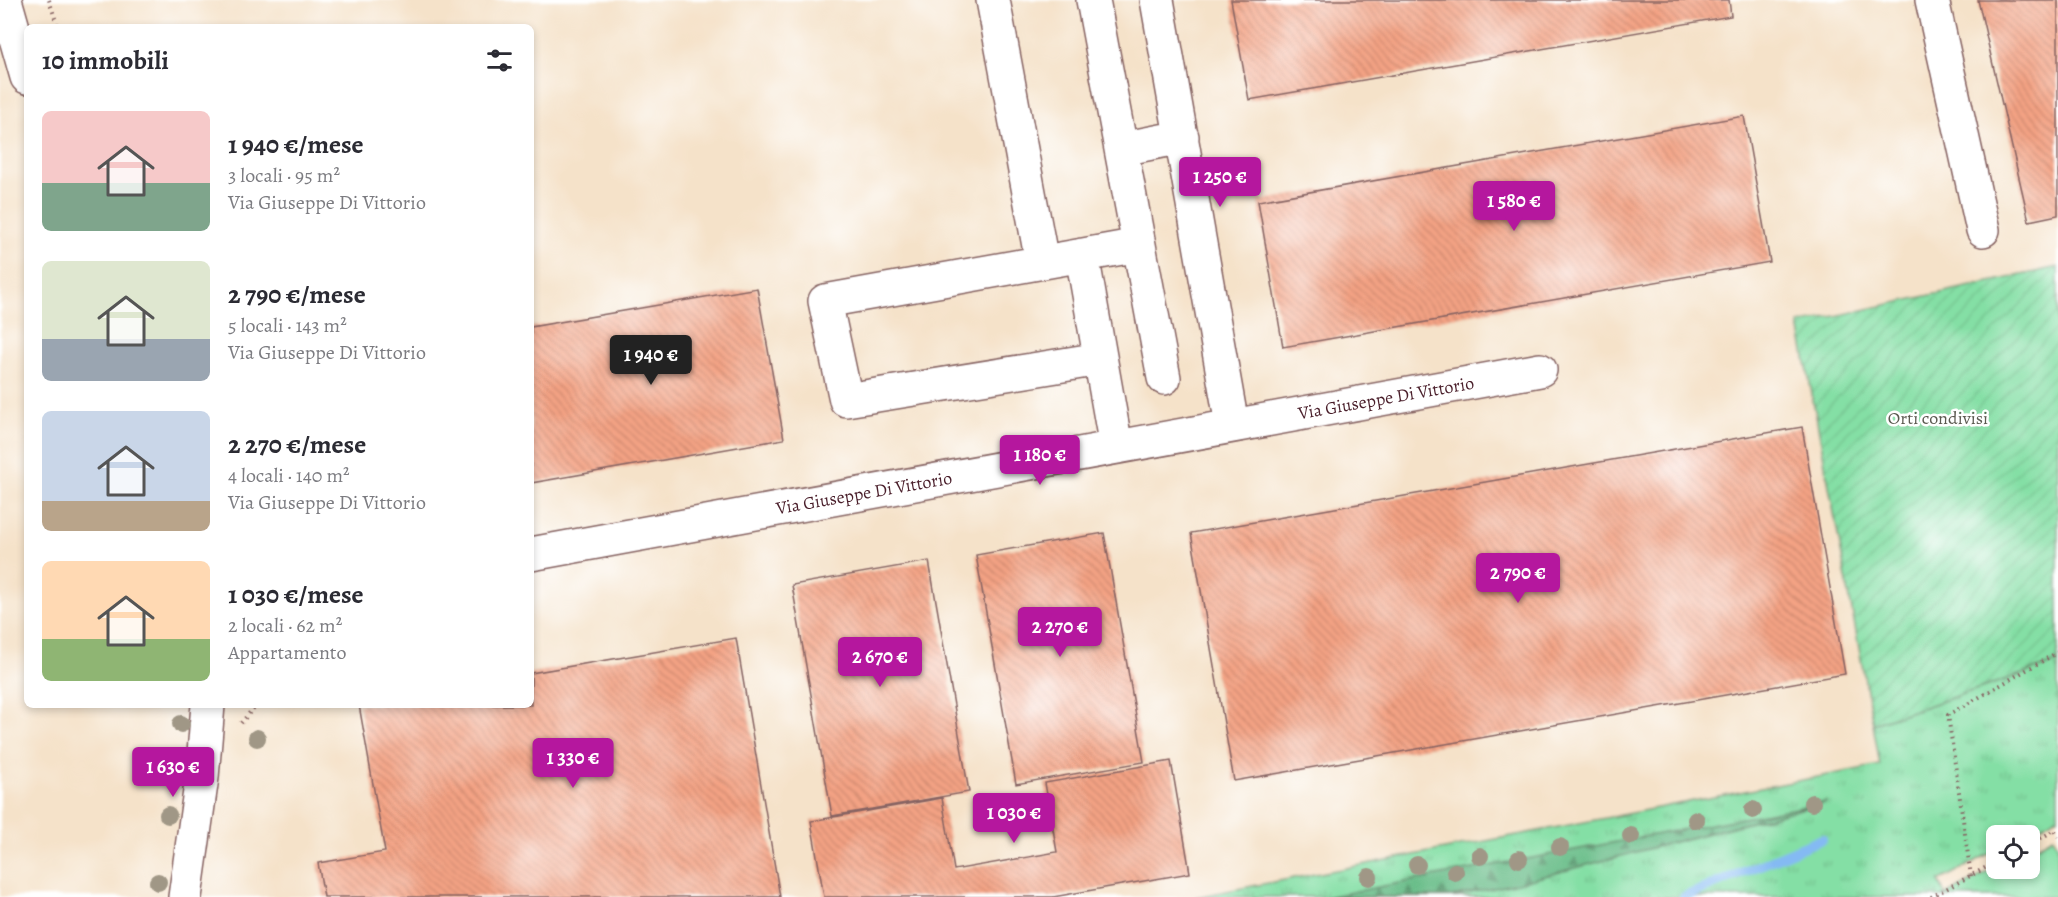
<!DOCTYPE html>
<html lang="it">
<meta charset="utf-8">
<style>
body{margin:0;font-family:Alegreya,serif;background:#f2f2f3;color:#2b2b33;height:100vh;display:flex;flex-direction:column;font-size:22px;white-space:nowrap}
*{box-sizing:border-box;margin:0}
p{font-size:20px;color:#7c7c81}
.icon{flex:none;width:33px;height:33px;fill:none;stroke:currentColor;stroke-width:2;stroke-linecap:round;stroke-linejoin:round}
.map{position:relative;flex:1;overflow:hidden}
.drawer{position:absolute;left:24px;top:24px;width:510px;height:684px;display:flex;flex-direction:column;background:#fff;border-radius:9px;box-shadow:0 3px 9px #0003}
.drawer>*{flex:none}
.tools{position:absolute;left:1986px;top:825px;display:grid;gap:12px}
.tools a{display:grid;place-items:center;width:54px;height:54px;border-radius:9px;background:#fff;box-shadow:0 3px 9px #0003;font-size:30px}
.price{position:absolute;translate:-50% -51px;padding:0 14px;border-radius:6px;background:#b5179e;color:#fff;font-size:20px;line-height:39px;filter:drop-shadow(0 2px 3px #0008)}
.price::after{content:'';position:absolute;left:50%;top:36px;width:18px;height:14px;margin-left:-9px;background:inherit;clip-path:polygon(0 0,100% 0,50% 100%)}
.price.selected{background:#222;color:#fff}
ul{padding:0;list-style:none}
li{display:flex;align-items:center;gap:18px;height:150px;padding:0 18px}
li span{display:grid;place-items:center;flex:none;width:168px;height:120px;border-radius:9px;color:#555}
li>.icon{margin-inline-start:auto}
span .icon{width:72px;height:72px;fill:#fffc;stroke-width:1}
li b{font-size:26px}
h2{display:flex;justify-content:space-between;align-items:center;height:72px;padding:0 18px;font-size:26px}
.map>svg:first-child{display:block}
.grass{fill:url(#grass-tufts);stroke:#677f68;stroke-width:1.5}
.forest{fill:url(#forest-firs);stroke:#5a6e5a;stroke-width:1.5}
.park{fill:#84dfa5;stroke:#677f68;stroke-width:1.5}
.garden{fill:url(#garden-furrows);stroke:#677f68;stroke-width:1.5}
.lines{fill:none;stroke-linecap:round;stroke-linejoin:round}
.stream{stroke:#84baf3;stroke-width:10}
.building{fill:url(#building-back-hatch)}
.minor-casing{stroke:#866362;stroke-width:36}
.path{stroke:#866362;stroke-width:4;stroke-dasharray:1.5 4.5;stroke-linecap:butt}
.minor{stroke:#fff;stroke-width:33}
.tree{fill:#a09786}
.labels{text-anchor:middle;stroke-width:5;stroke-linejoin:round;paint-order:stroke}
.street-label{font-size:18px;fill:#4a1f2b;stroke:#fff}
.park-label{font-size:18px;fill:#5b5950;stroke:#fff}
</style>
<div class="map">
<svg width="2058" height="897" viewBox="0 0 2058 897">
<defs>
<pattern id="grass-tufts" width="24" height="20" patternUnits="userSpaceOnUse" patternTransform="scale(1.5)"><rect width="24" height="20" fill="#84dfa5"/><path d="M3 7l-1-3M5 7V3M7 7l1-3M15 17l-1-3M17 17v-4M19 17l1-3" fill="none" stroke="#74bf8e"/></pattern>
<pattern id="forest-firs" width="22" height="20" patternUnits="userSpaceOnUse" patternTransform="scale(1.5)"><rect width="22" height="20" fill="#6bbe8a"/><path d="M5 1l3.5 6h-7zM16 11l3.5 6h-7z" fill="#5a9a71"/></pattern>
<pattern id="garden-furrows" width="10" height="10" patternUnits="userSpaceOnUse" patternTransform="scale(1.5)"><rect width="10" height="10" fill="#84dfa5"/><path d="M-1 1l2-2M0 10L10 0M9 11l2-2" fill="none" stroke="#74bf8e"/></pattern>
<pattern id="building-back-hatch" width="6" height="6" patternUnits="userSpaceOnUse" patternTransform="scale(1.5)"><rect width="6" height="6" fill="#f4a384"/><path d="M-1 5l2 2M0 0l6 6M5-1l2 2" fill="none" stroke="#c8846c"/></pattern>
</defs>
<rect width="100%" height="100%" fill="#fff"/>
<filter id="ink" filterUnits="userSpaceOnUse"><feTurbulence type="fractalNoise" baseFrequency=".0167" numOctaves="2"/><feDisplacementMap in="SourceGraphic" scale="12" xChannelSelector="R" yChannelSelector="G"/><feConvolveMatrix kernelMatrix="1 2 1 2 8 2 1 2 1" color-interpolation-filters="sRGB"/></filter>
<filter id="wash" filterUnits="userSpaceOnUse"><feTurbulence type="fractalNoise" baseFrequency=".008" numOctaves="4" result="noise"/><feDisplacementMap in="SourceGraphic" scale="24" xChannelSelector="R" yChannelSelector="G"/><feGaussianBlur stdDeviation="1.35" result="paint"/><feColorMatrix in="noise" values="0 0 0 0 0 0 0 0 0 0 0 0 0 0 0 0 0 1.4 0 .05"/><feComposite in="paint" operator="in"/></filter>
<g filter="url(#wash)">
<rect width="100%" height="100%" fill="#f5e2c9"/>
<path class="grass" d="M2058,662V817L2024,835L1996,836V850L1939,881L1946,897H1196L1880,765L1873,724Z"/>
<path class="forest" d="M1827,802L1518,883L1452,897H1326Z"/>
<path class="park" d="M2053,837L2058,846V897H1942L1996,868H2030V850Z"/>
<path class="garden" d="M2058,267V662L1873,724L1799,324Z"/>
<g class="lines">
<path class="stream" d="M1684,897L1822,839"/>
</g>
<g id="blocks">
<path class="building" d="M1231,0H1729L1731,16L1249,100Z
M1978,0H2058V215L2029,221Z
M1744,116L1770,262L1283,347L1258,201Z
M757,288L784,439L531,483V327Z
M1802,427L1845,674L1234,781L1191,533Z
M1104,533L1144,762L1016,784L976,555Z
M929,561L969,792L832,816L792,585Z
M736,638L780,897H324L318,863L385,852L359,705H531V673Z
M1171,761L1190,873L1053,897H824L811,821L942,798L954,870L1057,852L1045,783Z"/>
</g>
</g>
<g filter="url(#ink)">
<use href="#blocks" fill-opacity="0" stroke="#866362" stroke-width="1.5"/>
<g class="lines">
<g class="minor-casing">
<path id="minor" d="M5,0L27,77
M993,0L1042,262
M1093,0L1164,378
M1157,0L1232,425
M1932,0L1983,230
M1121,149L1182,137
M1082,255L1116,447
M1100,359L846,400L825,301L1139,245
M531,554L1540,370
M185,897L202,777L208,705"/>
</g>
<path class="path" d="M49,0L58,27
M241,723L256,705
M2030,844L2055,830L2058,837
M1971,876L1948,715L2058,652
M1931,897L1996,862"/>
<use href="#minor" class="minor"/>
</g>
<g class="tree">
<circle cx="181" cy="724" r="9"/>
<circle cx="257" cy="738" r="9"/>
<circle cx="175" cy="767" r="9"/>
<circle cx="1812" cy="803" r="9"/>
<circle cx="1753" cy="810" r="9"/>
<circle cx="168" cy="815" r="9"/>
<circle cx="1696" cy="820" r="9"/>
<circle cx="1631" cy="836" r="9"/>
<circle cx="1560" cy="847" r="9"/>
<circle cx="1480" cy="856" r="9"/>
<circle cx="1519" cy="859" r="9"/>
<circle cx="1417" cy="865" r="9"/>
<circle cx="1455" cy="872" r="9"/>
<circle cx="1369" cy="877" r="9"/>
<circle cx="158" cy="882" r="9"/>
</g>
</g>
<g class="labels">
<g class="street-label">
<text transform="translate(1386 398) rotate(-10)" y="6">Via Giuseppe Di Vittorio</text>
<text transform="translate(864 493) rotate(-10)" y="6">Via Giuseppe Di Vittorio</text>
</g>
<g class="park-label">
<text x="1938" y="424">Orti condivisi</text>
</g>
</g>
</svg>
<div class="tools">
<a><svg class="icon" aria-label="locate" viewBox="0 0 24 24"><circle cx="12" cy="12" r="6"/><path d="M12 2v4M12 18v4M2 12h4M18 12h4"/></svg></a>
</div>
<b class="price" style="left:1220px;top:208px">1 250 €</b>
<b class="price" style="left:1514px;top:232px">1 580 €</b>
<b class="price selected" style="left:651px;top:386px">1 940 €</b>
<b class="price" style="left:1040px;top:486px">1 180 €</b>
<b class="price" style="left:1518px;top:604px">2 790 €</b>
<b class="price" style="left:1060px;top:658px">2 270 €</b>
<b class="price" style="left:880px;top:688px">2 670 €</b>
<b class="price" style="left:573px;top:789px">1 330 €</b>
<b class="price" style="left:173px;top:798px">1 630 €</b>
<b class="price" style="left:1014px;top:844px">1 030 €</b>
<section class="drawer">
<h2>10 immobili<svg class="icon" aria-label="filters" viewBox="0 0 24 24"><path d="M4 7h16M4 17h16"/><circle cx="9" cy="7" r="2"/><circle cx="15" cy="17" r="2"/></svg></h2>
<ul>
<li><span style="background:linear-gradient(#f6c9c9 60%,#7fa58c 0)"><svg class="icon" aria-label="home" viewBox="0 0 24 24"><path d="M3 11l9-7 9 7M6 9v11h12V9"/></svg></span><div><b>1 940 €/mese</b><p>3 locali · 95 m²</p><p>Via Giuseppe Di Vittorio</p></div></li>
<li><span style="background:linear-gradient(#dfe7d0 65%,#9aa5b1 0)"><svg class="icon" aria-label="home" viewBox="0 0 24 24"><path d="M3 11l9-7 9 7M6 9v11h12V9"/></svg></span><div><b>2 790 €/mese</b><p>5 locali · 143 m²</p><p>Via Giuseppe Di Vittorio</p></div></li>
<li><span style="background:linear-gradient(#c9d6e8 75%,#b9a48a 0)"><svg class="icon" aria-label="home" viewBox="0 0 24 24"><path d="M3 11l9-7 9 7M6 9v11h12V9"/></svg></span><div><b>2 270 €/mese</b><p>4 locali · 140 m²</p><p>Via Giuseppe Di Vittorio</p></div></li>
<li><span style="background:linear-gradient(#ffd9b3 65%,#8fb573 0)"><svg class="icon" aria-label="home" viewBox="0 0 24 24"><path d="M3 11l9-7 9 7M6 9v11h12V9"/></svg></span><div><b>1 030 €/mese</b><p>2 locali · 62 m²</p><p>Appartamento</p></div></li>
</ul>
</section>
</div>
